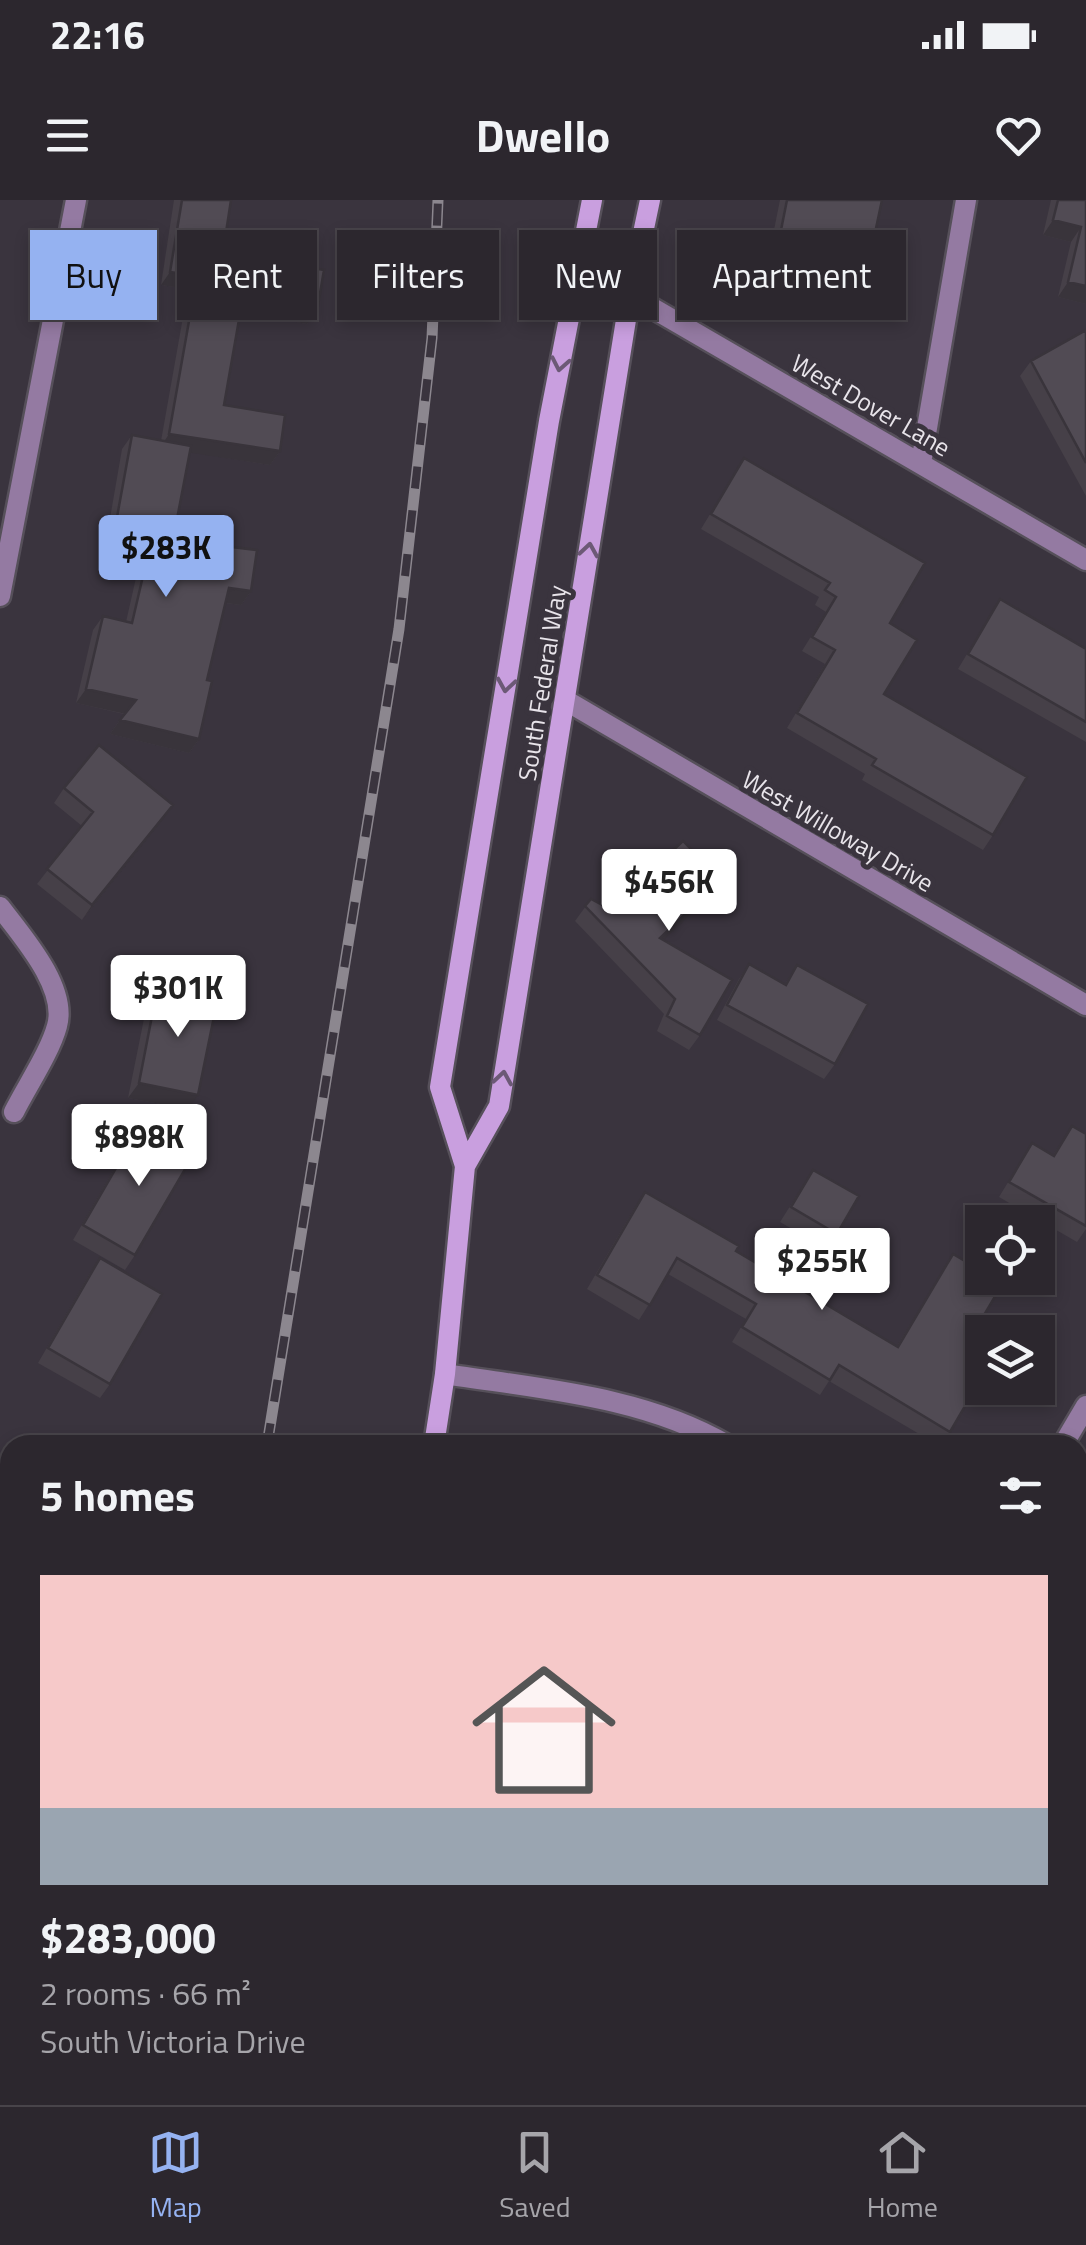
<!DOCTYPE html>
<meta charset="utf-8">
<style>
body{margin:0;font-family:"Titillium Web",sans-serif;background:#38333a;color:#f1f3f6;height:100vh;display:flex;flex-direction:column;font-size:38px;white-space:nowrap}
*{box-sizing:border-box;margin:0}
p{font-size:32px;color:#a6a5aa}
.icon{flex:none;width:55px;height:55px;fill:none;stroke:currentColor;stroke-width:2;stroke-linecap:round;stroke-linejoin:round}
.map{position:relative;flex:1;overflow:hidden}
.sheet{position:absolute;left:0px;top:1235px;width:1088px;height:670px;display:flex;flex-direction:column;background:#2c272e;border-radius:30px 30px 0 0;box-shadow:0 5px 15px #0003,0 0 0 2px #48444a}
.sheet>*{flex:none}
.hud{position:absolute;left:30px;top:30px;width:1028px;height:90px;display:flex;gap:20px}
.tools{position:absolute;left:965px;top:1005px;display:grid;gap:20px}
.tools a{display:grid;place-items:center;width:90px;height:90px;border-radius:0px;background:#2c272e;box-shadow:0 5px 15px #0003,0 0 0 2px #48444a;font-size:50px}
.price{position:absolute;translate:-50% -85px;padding:0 22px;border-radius:10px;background:#fff;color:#222;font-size:32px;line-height:65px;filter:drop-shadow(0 2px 5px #0008)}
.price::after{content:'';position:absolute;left:50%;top:60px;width:30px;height:22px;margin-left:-15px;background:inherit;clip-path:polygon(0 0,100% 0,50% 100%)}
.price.selected{background:#95b2f1;color:#111}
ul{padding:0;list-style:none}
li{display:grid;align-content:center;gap:20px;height:530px;padding:0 40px}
li span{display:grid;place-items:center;height:310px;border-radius:0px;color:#555}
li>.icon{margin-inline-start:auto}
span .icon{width:180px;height:180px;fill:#fffc;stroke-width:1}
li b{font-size:42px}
h2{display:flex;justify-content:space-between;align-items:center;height:120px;padding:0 40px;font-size:42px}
.chip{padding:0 35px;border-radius:0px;background:#2c272e;box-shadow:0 5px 15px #0003,0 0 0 2px #48444a;font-size:35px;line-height:90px}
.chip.selected{background:#95b2f1;color:#111}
.status{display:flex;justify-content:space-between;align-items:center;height:70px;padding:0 50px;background:#2c272e;direction:ltr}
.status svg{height:28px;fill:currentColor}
header{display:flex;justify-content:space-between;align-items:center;height:130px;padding:0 40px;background:#2c272e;font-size:45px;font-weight:700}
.tabs{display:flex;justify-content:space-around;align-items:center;height:140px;border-top:2px solid #48444a;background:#2c272e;font-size:28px;color:#a6a5aa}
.tabs a{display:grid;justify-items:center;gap:5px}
.tabs .selected{color:#95b2f1}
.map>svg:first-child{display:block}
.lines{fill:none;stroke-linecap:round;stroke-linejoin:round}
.canal{stroke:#858b4a;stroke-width:45}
.street-casing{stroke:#56505a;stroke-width:25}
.secondary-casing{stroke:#56505a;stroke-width:25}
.street{stroke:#947aa2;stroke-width:20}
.secondary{stroke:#c99fdf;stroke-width:20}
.rail-casing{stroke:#8c878f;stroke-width:11}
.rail{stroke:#3a343e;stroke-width:8;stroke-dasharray:22;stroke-linecap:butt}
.wall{fill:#464048}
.shaded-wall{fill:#39343b}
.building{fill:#514b54;stroke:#39343b;stroke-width:2.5}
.oneway{stroke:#6c5976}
.labels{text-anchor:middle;stroke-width:10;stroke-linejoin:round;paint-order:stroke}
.street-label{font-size:25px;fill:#e8e4ea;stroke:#3a343e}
</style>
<div class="status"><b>22:16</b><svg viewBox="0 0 49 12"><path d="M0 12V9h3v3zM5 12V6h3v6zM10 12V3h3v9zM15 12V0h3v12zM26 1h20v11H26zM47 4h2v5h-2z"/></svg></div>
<header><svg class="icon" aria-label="menu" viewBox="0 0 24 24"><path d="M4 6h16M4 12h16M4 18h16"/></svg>Dwello<svg class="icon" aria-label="heart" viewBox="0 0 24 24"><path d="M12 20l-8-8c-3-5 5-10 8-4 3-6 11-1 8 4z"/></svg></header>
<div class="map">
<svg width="1086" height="1905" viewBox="0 0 1086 1905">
<rect width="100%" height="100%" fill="#3a343e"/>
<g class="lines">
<path class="canal" d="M0,1329L10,1340"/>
<g class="street-casing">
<path id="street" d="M630,95L1086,360
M921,263L966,0
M0,396L76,0
M565,500L1086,805
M0,707C21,735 68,787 57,826C50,852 27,886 14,912
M445,1174C540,1189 643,1196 727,1245
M1063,1245L1086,1206
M753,1895L761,1905"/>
</g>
<g class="secondary-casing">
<path id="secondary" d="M465,966L499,906L630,95L650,0
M434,1245L445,1174L465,966L440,887L549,221L592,0
M275,1905L277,1895
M333,1905L335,1895"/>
</g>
<use href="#street" class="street"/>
<use href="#secondary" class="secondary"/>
<g class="rail-casing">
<path id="rail" d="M267,1245L399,429L432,138L438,0
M156,1905L157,1895"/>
</g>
<use href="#rail" class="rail"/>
</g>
<path class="wall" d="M174,0H231L223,52L317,111L307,124L241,112L224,205L280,251L270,265L190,252L173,340L251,391L241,405L225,403L207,480L199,539L189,553L110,534L124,514L76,503L93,430L103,416L126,422L140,360L104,353L122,249L132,235L161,241L188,89L161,85Z
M780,0H882L860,111L762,90Z
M1051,0H1086V104L1058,97L1071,42L1043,35Z
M1086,130V296L1020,176L1031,161Z
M744,258L890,423L884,494L993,635L983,650L862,580L865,574L787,528L825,464L802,451L826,412L815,405L819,397L701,329Z
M1000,399L1086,449V542L958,469Z
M64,588L162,620L82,720L37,684L82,626L54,603Z
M711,695L663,740L700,835L689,850L657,831L664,814L575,721L591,699L610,709Z
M749,764L785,784L797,765L835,864L824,879L717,820L739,779Z
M158,785L188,909L128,898L148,799Z
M142,923L135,1055L125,1070L73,1040L132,938Z
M1072,926L1086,934V1029L1077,1042L999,997L1032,943L1053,955Z
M813,970L837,1034L827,1049L780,1022Z
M645,992L736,1051L897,1146L953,1054L974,1132L950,1232L941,1245H938L829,1181L820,1195L732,1142L746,1119L668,1074L639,1120L587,1089L635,1007Z
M100,1058L110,1184L100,1198L38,1163L90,1073Z
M1086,1388V1553L1078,1548V1402Z
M540,1895H648L655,1905H547Z
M1017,1895H1078L1082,1905H1015Z"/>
<path class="shaded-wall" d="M1053,20L1081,27L1071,42L1043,35Z
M170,72L197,76L188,89L161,85Z
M772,75L871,96L860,111L762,90Z
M1068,82L1086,86V104L1058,97Z
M243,97L317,111L307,124L234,111Z
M169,234L280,251L270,265L160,248Z
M113,339L150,346L140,360L104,353Z
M229,388L251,391L241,405L219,402Z
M86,489L136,500L126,514L76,503Z
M120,520L199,539L189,553L110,534Z
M173,605L162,620L82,720L92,705Z
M721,680L711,695L650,753L660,738Z
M139,883L198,895L188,909L128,898Z
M10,1436V1445L0,1450V1441Z"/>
<path class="building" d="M182,0H231L223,52L324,70L317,111L243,97L224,205L285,215L280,251L169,234L197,76L170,72Z
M787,0H882L875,33L883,35L871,96L772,75Z
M1058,0H1086V86L1068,82L1081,27L1053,20Z
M1086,130V263L1031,161Z
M132,235L191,246L173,340L257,350L251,391L229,388L207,480L212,481L199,539L120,520L136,500L86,489L103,416L132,423L150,346L113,339Z
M744,258L925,363L890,423L917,440L884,494L1027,577L993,635L872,565L876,559L797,513L835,450L812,437L836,397L825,390L830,383L711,314Z
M1000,399L1086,449V522L968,454Z
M99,545L173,605L92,705L47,669L93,612L64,588Z
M683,641L721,680L660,738L732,780L700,835L667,816L675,799L585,706L591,699L610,709Z
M749,764L786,785L797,765L868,804L835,864L727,805Z
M158,785L218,797L198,895L139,883Z
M142,923L194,954L135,1055L83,1025Z
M1072,926L1086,934V1026L1009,982L1032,943L1054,956Z
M813,970L859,996L837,1034L791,1007Z
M645,992L739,1046L736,1051L898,1147L953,1054L982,1071V1078H994L1003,1083L974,1132L982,1137V1177L950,1232L839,1165L830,1180L742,1127L756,1104L677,1058L650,1105L597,1075Z
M100,1058L162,1094L110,1184L48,1148Z
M1086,1390V1481L1078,1476V1405Z
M6,1398L10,1403V1436L0,1441V1400Z
M1086,1487V1532L1078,1528V1501Z
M0,1796L10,1797V1833L2,1883H0Z
M1078,1813L1086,1815V1891L1082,1905H1021L1024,1895H1078Z
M561,1895H648L655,1905H568Z"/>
<defs><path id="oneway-chevron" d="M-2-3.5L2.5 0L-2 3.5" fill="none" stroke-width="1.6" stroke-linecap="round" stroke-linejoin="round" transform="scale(2.5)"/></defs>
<g class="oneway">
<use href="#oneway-chevron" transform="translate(560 164) rotate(101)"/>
<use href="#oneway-chevron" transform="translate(589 350) rotate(-81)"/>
<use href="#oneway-chevron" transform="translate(506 485) rotate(99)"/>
<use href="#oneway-chevron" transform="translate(503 878) rotate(-81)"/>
</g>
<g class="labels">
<g class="street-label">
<text transform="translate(871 205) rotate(30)" y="9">West Dover Lane</text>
<text transform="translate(542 483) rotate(-81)" y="9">South Federal Way</text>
<text transform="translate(838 631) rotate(30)" y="9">West Willoway Drive</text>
</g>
</g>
</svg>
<div class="tools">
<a><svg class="icon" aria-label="locate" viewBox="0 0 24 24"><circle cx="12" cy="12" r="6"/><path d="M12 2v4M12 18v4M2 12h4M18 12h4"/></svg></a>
<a><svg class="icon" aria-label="layers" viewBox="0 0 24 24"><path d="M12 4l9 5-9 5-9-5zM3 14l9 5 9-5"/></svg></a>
</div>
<b class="price selected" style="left:166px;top:400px">$283K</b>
<b class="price" style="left:669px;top:734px">$456K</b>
<b class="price" style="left:178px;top:840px">$301K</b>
<b class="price" style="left:139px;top:989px">$898K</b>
<b class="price" style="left:822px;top:1113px">$255K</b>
<div class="hud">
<a class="chip selected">Buy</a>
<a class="chip">Rent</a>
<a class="chip">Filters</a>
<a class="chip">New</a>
<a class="chip">Apartment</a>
</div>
<section class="sheet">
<h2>5 homes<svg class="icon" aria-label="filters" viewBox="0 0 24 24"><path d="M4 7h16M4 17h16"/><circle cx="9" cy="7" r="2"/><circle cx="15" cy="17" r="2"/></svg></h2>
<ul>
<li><span style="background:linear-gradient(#f6c9c9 75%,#9aa5b1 0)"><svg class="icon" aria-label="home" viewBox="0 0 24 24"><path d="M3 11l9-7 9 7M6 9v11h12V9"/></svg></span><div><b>$283,000</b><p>2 rooms · 66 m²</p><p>South Victoria Drive</p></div></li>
</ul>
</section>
</div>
<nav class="tabs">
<a class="selected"><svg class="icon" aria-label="map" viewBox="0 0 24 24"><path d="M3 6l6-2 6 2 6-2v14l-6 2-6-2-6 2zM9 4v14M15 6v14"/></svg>Map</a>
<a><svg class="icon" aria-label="saved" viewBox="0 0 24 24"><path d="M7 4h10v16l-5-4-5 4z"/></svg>Saved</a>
<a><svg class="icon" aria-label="home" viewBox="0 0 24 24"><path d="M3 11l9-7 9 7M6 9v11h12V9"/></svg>Home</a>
</nav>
